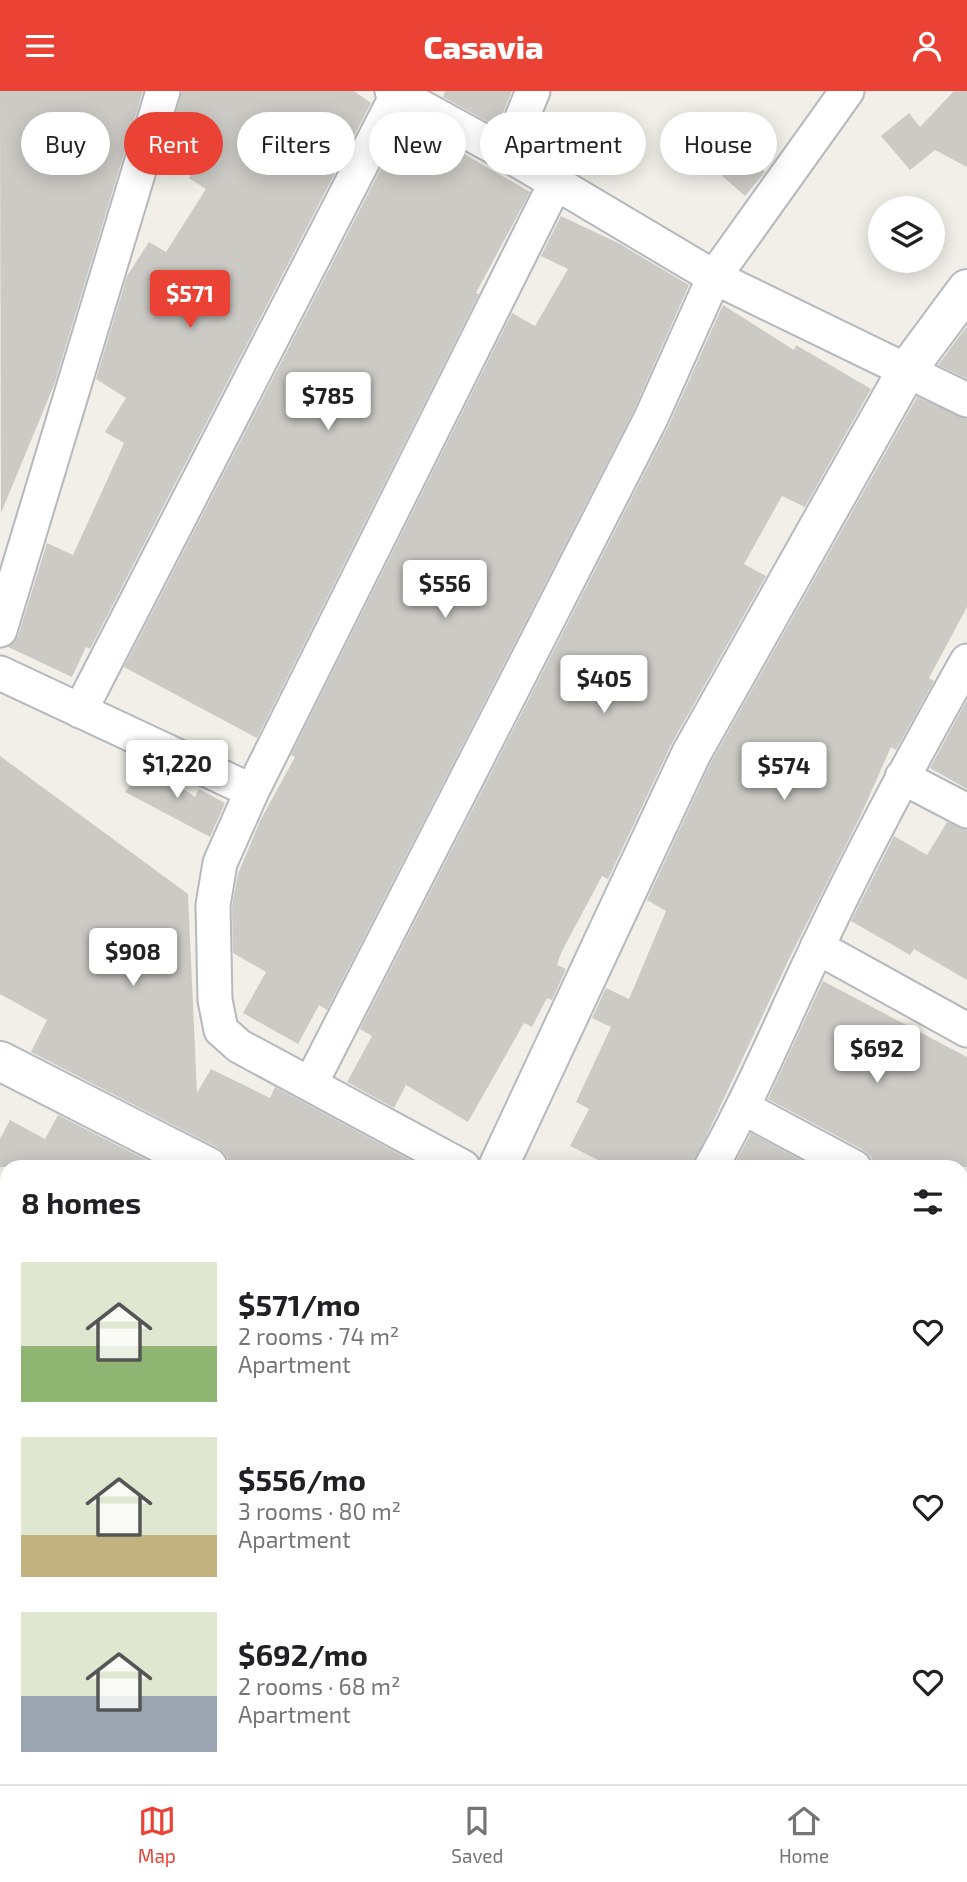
<!DOCTYPE html>
<meta charset="utf-8">
<style>
body{margin:0;font-family:"Exo 2",sans-serif;background:#f2f2f2;color:#202124;height:100vh;display:flex;flex-direction:column;font-size:26px;white-space:nowrap}
*{box-sizing:border-box;margin:0}
p{font-size:23px;color:#757577}
.icon{flex:none;width:38px;height:38px;fill:none;stroke:currentColor;stroke-width:2;stroke-linecap:round;stroke-linejoin:round}
.map{position:relative;flex:1;overflow:hidden}
.panel{position:absolute;left:0px;top:1069px;width:968px;height:625px;display:flex;flex-direction:column;background:#fff;border-radius:21px 21px 0 0;box-shadow:0 4px 18px #0003}
.panel>*{flex:none}
.hud{position:absolute;left:21px;top:21px;width:926px;height:63px;display:flex;gap:14px}
.controls{position:absolute;left:868px;top:105px;display:grid;gap:14px}
.controls a{display:grid;place-items:center;width:77px;height:77px;border-radius:50%;background:#fff;box-shadow:0 4px 18px #0003;font-size:35px}
.price{position:absolute;translate:-50% -60px;padding:0 16px;border-radius:7px;background:#fff;color:#222;font-size:23px;line-height:46px;filter:drop-shadow(0 2px 4px #0008)}
.price::after{content:'';position:absolute;left:50%;top:42px;width:21px;height:16px;margin-left:-10px;background:inherit;clip-path:polygon(0 0,100% 0,50% 100%)}
.price.selected{background:#ea4335;color:#fff}
ul{padding:0;list-style:none}
li{display:flex;align-items:center;gap:21px;height:175px;padding:0 21px}
li span{display:grid;place-items:center;flex:none;width:196px;height:140px;border-radius:0px;color:#555}
li>.icon{margin-inline-start:auto}
span .icon{width:84px;height:84px;fill:#fffc;stroke-width:1}
li b{font-size:30px}
h2{display:flex;justify-content:space-between;align-items:center;height:84px;padding:0 21px;font-size:30px}
.tag{padding:0 24px;border-radius:32px;background:#fff;box-shadow:0 4px 18px #0003;font-size:24px;line-height:63px}
.tag.selected{background:#ea4335;color:#fff}
header{display:flex;justify-content:space-between;align-items:center;height:91px;padding:0 21px;background:#ea4335;color:#fff;font-size:32px;font-weight:800}
.tab-bar{display:flex;justify-content:space-around;align-items:center;height:98px;border-top:2px solid #e0e0e0;background:#fff;font-size:19px;color:#757577}
.tab-bar a{display:grid;justify-items:center;gap:4px}
.tab-bar .selected{color:#ea4335}
.map>svg:first-child{display:block}
.building{fill:#cccac5}
.lines{fill:none;stroke-linecap:round;stroke-linejoin:round}
.street-casing{stroke:#b5b8bc;stroke-width:37}
.secondary-casing{stroke:#b6babf;stroke-width:42}
.street{stroke:#fff;stroke-width:33}
.secondary{stroke:#fff;stroke-width:38}
</style>
<header><svg class="icon" aria-label="menu" viewBox="0 0 24 24"><path d="M4 6h16M4 12h16M4 18h16"/></svg>Casavia<svg class="icon" aria-label="person" viewBox="0 0 24 24"><circle cx="12" cy="8" r="4"/><path d="M4 21q1-7 8-7t8 7"/></svg></header>
<div class="map">
<svg width="967" height="1693" viewBox="0 0 967 1693">
<rect width="100%" height="100%" fill="#f1efe8"/>
<path class="building" d="M0,0H143L54,294L1,422Z
M182,0H354L371,12L90,558L86,556L72,586L8,556L18,545L47,452L73,464L124,352L105,341L126,307L96,288L127,185L149,151L166,161L206,98L189,87L198,74L166,57Z
M445,0H512L497,36L443,6Z
M954,0H967V76L935,59L910,79L881,45L909,22L920,36Z
M404,33L411,38L414,34L530,101L476,202L479,203L257,647L124,576Z
M740,59L765,81L745,105L720,83Z
M561,125L620,153L689,194L634,319L327,919L319,914L298,953L243,922L266,881L233,862L232,815L238,783L260,730L295,666L291,664L512,222L535,235L568,178L541,165Z
M723,214L794,259L796,254L871,298L805,416L782,405L744,473L766,485L672,652L608,788L602,785L561,862L557,874L566,878L552,909L547,907L532,936L524,932L468,1031L406,994L394,1017L347,991L372,945L360,938L668,336Z
M967,235V288L938,274Z
M917,306L967,328V516L929,587L934,590L896,659L891,656L860,726L788,870L692,1076H612L570,1055L589,1018L576,1011L611,936L592,927L606,897L629,908L666,820L647,809L710,673Z
M967,609V698L930,677Z
M0,665L188,803L197,1002L211,978L270,1007L275,996L423,1076H230L227,1065L218,1057L31,961L47,929L0,903Z
M147,672L195,706L199,698L225,712L210,746L125,701Z
M947,731L967,739V889L914,858L910,864L851,830L894,745L927,764Z
M823,890L967,966V1076H873L871,1066L863,1059L768,1008Z
M58,1024L160,1076H0V1048L10,1029L45,1048Z
M751,1042L814,1076H733Z"/>
<g class="lines">
<g class="street-casing">
<path id="street" d="M392,0L507,63L714,186L967,309
M507,63L533,0
M0,539L163,0
M0,582L252,700
M80,620L397,4
M902,686L967,720
M817,856L967,939
M311,992L651,327L714,186L847,0
M744,1017L854,1076
M463,1076L239,955L221,939L215,909L213,814L220,772L252,700L555,93
M711,1076C751,1005 782,930 817,857C863,759 914,664 967,570
M961,1134L967,1137
M961,1355L967,1359
M961,1488L967,1491
M961,1650L967,1641
M281,1693L285,1687
M930,1693L934,1687"/>
</g>
<g class="secondary-casing">
<path id="secondary" d="M0,970L208,1076
M498,1076L691,663L907,279L967,198"/>
</g>
<use href="#street" class="street"/>
<use href="#secondary" class="secondary"/>
</g>
</svg>
<div class="controls">
<a><svg class="icon" aria-label="layers" viewBox="0 0 24 24"><path d="M12 4l9 5-9 5-9-5zM3 14l9 5 9-5"/></svg></a>
</div>
<b class="price selected" style="left:190px;top:239px">$571</b>
<b class="price" style="left:328px;top:341px">$785</b>
<b class="price" style="left:445px;top:529px">$556</b>
<b class="price" style="left:604px;top:624px">$405</b>
<b class="price" style="left:177px;top:709px">$1,220</b>
<b class="price" style="left:784px;top:711px">$574</b>
<b class="price" style="left:133px;top:897px">$908</b>
<b class="price" style="left:877px;top:994px">$692</b>
<div class="hud">
<a class="tag">Buy</a>
<a class="tag selected">Rent</a>
<a class="tag">Filters</a>
<a class="tag">New</a>
<a class="tag">Apartment</a>
<a class="tag">House</a>
</div>
<section class="panel">
<h2>8 homes<svg class="icon" aria-label="filters" viewBox="0 0 24 24"><path d="M4 7h16M4 17h16"/><circle cx="9" cy="7" r="2"/><circle cx="15" cy="17" r="2"/></svg></h2>
<ul>
<li><span style="background:linear-gradient(#dfe7d0 60%,#8fb573 0)"><svg class="icon" aria-label="home" viewBox="0 0 24 24"><path d="M3 11l9-7 9 7M6 9v11h12V9"/></svg></span><div><b>$571/mo</b><p>2 rooms · 74 m²</p><p>Apartment</p></div><svg class="icon" aria-label="heart" viewBox="0 0 24 24"><path d="M12 20l-8-8c-3-5 5-10 8-4 3-6 11-1 8 4z"/></svg></li>
<li><span style="background:linear-gradient(#dfe7d0 70%,#c2b280 0)"><svg class="icon" aria-label="home" viewBox="0 0 24 24"><path d="M3 11l9-7 9 7M6 9v11h12V9"/></svg></span><div><b>$556/mo</b><p>3 rooms · 80 m²</p><p>Apartment</p></div><svg class="icon" aria-label="heart" viewBox="0 0 24 24"><path d="M12 20l-8-8c-3-5 5-10 8-4 3-6 11-1 8 4z"/></svg></li>
<li><span style="background:linear-gradient(#dfe7d0 60%,#9aa5b1 0)"><svg class="icon" aria-label="home" viewBox="0 0 24 24"><path d="M3 11l9-7 9 7M6 9v11h12V9"/></svg></span><div><b>$692/mo</b><p>2 rooms · 68 m²</p><p>Apartment</p></div><svg class="icon" aria-label="heart" viewBox="0 0 24 24"><path d="M12 20l-8-8c-3-5 5-10 8-4 3-6 11-1 8 4z"/></svg></li>
</ul>
</section>
</div>
<nav class="tab-bar">
<a class="selected"><svg class="icon" aria-label="map" viewBox="0 0 24 24"><path d="M3 6l6-2 6 2 6-2v14l-6 2-6-2-6 2zM9 4v14M15 6v14"/></svg>Map</a>
<a><svg class="icon" aria-label="saved" viewBox="0 0 24 24"><path d="M7 4h10v16l-5-4-5 4z"/></svg>Saved</a>
<a><svg class="icon" aria-label="home" viewBox="0 0 24 24"><path d="M3 11l9-7 9 7M6 9v11h12V9"/></svg>Home</a>
</nav>
